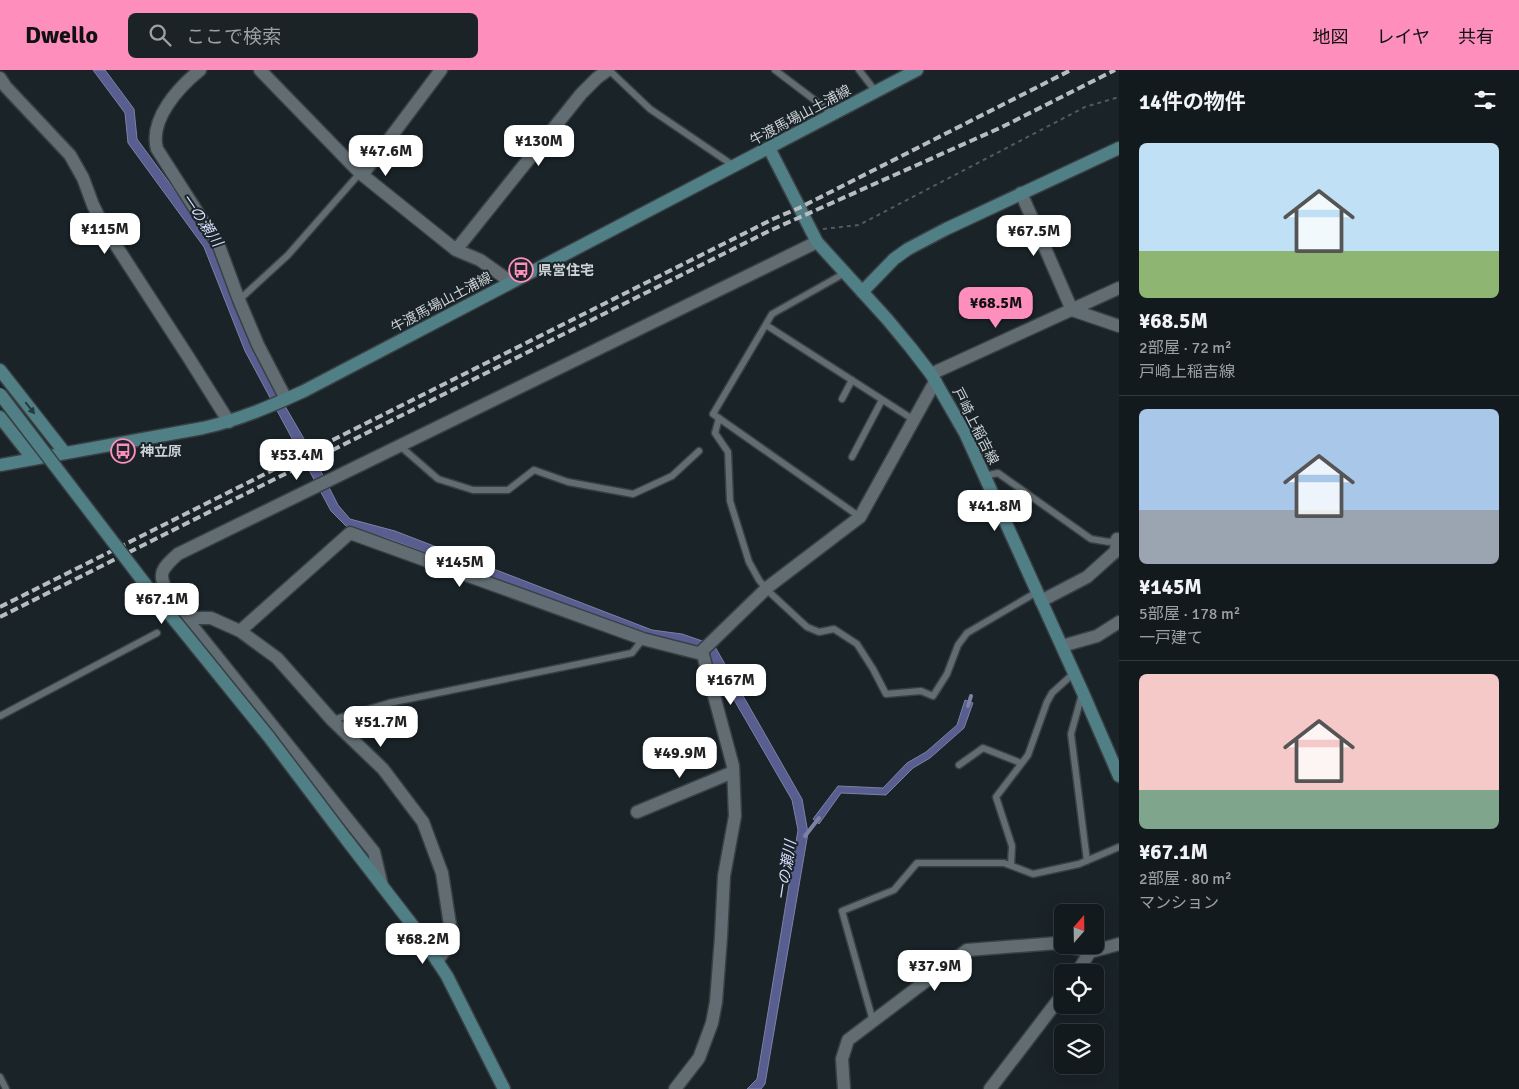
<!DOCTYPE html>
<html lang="ja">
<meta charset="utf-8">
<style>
body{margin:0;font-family:Signika,"Noto Sans JP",sans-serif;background:#1c2327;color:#f1f3f6;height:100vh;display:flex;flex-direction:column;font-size:19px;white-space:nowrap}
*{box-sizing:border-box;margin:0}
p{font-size:16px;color:#9da1a4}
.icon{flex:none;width:28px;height:28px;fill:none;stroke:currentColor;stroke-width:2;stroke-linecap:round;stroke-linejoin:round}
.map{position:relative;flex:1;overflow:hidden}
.side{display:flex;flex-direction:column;background:#131a1e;width:400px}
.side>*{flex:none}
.needle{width:32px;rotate:20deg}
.fabs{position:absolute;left:1054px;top:834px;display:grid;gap:10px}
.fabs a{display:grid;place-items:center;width:50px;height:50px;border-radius:8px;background:#131a1e;box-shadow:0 5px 20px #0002,0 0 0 1px #32383c;font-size:25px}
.price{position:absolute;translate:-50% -42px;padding:0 11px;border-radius:10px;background:#fff;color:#222;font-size:16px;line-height:32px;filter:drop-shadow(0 1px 2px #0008)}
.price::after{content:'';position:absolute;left:50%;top:30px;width:15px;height:11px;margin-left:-8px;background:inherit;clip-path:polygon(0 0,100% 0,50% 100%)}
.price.active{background:#fe8ebc;color:#111}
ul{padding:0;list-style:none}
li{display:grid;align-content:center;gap:10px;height:265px;padding:0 20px}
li+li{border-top:1px solid #32383c}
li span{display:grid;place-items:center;height:155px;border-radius:8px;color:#555}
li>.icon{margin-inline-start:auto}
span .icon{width:90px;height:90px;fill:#fffc;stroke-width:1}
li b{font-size:21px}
h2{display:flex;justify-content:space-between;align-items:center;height:60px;padding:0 20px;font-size:21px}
header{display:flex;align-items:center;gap:30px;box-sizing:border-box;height:70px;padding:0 25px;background:#fe8ebc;color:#111}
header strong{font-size:24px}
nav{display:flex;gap:28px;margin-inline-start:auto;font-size:18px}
.search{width:350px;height:45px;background:#1c2327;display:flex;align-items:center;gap:12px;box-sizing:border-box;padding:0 18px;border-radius:8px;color:#9da1a4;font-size:19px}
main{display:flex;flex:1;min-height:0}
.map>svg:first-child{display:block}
.water{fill:#595e90;stroke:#7c81a5}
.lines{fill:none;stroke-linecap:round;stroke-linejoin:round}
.stream{stroke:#7c81a5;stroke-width:4}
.lane-casing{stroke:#394044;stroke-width:9}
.street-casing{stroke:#394044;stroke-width:15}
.secondary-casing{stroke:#394044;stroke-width:15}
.path{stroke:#525b5f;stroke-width:2;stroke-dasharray:4 4;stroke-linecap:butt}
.lane{stroke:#616d72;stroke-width:6}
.street{stroke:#616d72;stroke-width:12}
.secondary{stroke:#507f86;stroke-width:12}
.rail{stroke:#b6bdc0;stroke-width:4;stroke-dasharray:8 4;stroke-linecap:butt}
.secondary-bridge-casing{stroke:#394044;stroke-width:15;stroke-linecap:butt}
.secondary-bridge{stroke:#507f86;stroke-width:12}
.oneway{fill:#273a40}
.labels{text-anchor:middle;stroke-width:4;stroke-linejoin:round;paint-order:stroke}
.street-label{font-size:14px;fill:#ccd2d5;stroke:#192328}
.poi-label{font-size:14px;font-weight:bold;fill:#ccd2d5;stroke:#192328;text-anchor:start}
.water-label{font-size:15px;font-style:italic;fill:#d6dbfb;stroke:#192328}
</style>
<header>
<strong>Dwello</strong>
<div class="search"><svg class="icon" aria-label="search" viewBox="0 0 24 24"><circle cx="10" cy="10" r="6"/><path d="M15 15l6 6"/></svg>ここで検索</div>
<nav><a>地図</a><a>レイヤ</a><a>共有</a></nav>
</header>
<main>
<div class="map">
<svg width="1119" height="1019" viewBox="0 0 1119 1019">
<rect width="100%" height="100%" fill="#192328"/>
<path class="water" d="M93,0H105L134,39L137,69L213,172L278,324L307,374L338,435L350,449L395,461L652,560L682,564L714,575L802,729L808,763L765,1014L761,1019H747L757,1009L798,760L792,730L707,583L651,569L392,470L347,457L331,441L245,281L204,177L128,73L125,43Z
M965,630L973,633L964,658L930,688L913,698L886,725L841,723L819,754L813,749L838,716L883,718L907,693L926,682L957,655Z"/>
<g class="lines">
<path class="stream" d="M968,636L971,626
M805,766L819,748"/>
<g class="lane-casing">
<path id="lane" d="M609,0L650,39L734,96
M775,0L833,44
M859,0L876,22
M845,203L772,244L713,344L860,447
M239,230L288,185L360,103
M766,255L914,350
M842,329L852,310
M719,348L715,363L728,382L730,431L749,492L759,510L766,519L807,557L819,562L834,559L857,574L873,599L886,624L921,621L933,626L947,604L958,575L967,563L1037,522
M400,376L438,409L473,420H508L534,400L568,412L633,424L672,406L699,381
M852,387L882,330
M984,406L998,403L1091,469L1109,472L1118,469
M1082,624L1071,664L1087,791
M0,646L157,563
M332,650L389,633L632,583L643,569
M959,695L983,678L1021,693
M1011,795L1012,776L996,727L1028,685L1047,632L1052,623L1074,603
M873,951L842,841L894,820L917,793H1004L1033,804L1079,794L1119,777
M0,1007L6,1019"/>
</g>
<g class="street-casing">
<path id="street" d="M200,0C179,17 149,49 157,79L219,176L239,230L258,275L286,329
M260,0L360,103L456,180L480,190L511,212
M0,8L6,17L70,85L83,108L93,135L104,157L187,285L229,352
M360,103L366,100L441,0
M1021,123L1072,240L1119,256
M456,180L581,24L597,8L608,0
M931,304L1119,218
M1041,531L1087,507L1116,481L1117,469
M186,548H211L240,561L277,588L332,650L383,699L423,752L442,803L451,861L449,875L437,891
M240,561L350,463L643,569L702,584
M1062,576L1097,566L1119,552
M637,742L733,702
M382,816L374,782L169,527C158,504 159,501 178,484L817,172
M1064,875L1090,882
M1077,902L1090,882L1119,874
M675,1019L699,988L712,953L716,932L721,867L724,806L735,746L733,696L702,581L768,517L860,447L932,317L936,312
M844,1019L842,989L848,970L967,880L1058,873L1062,875
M990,1019L1062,925"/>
</g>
<g class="secondary-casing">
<path id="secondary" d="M769,78L817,172L887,249L911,278L931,304L965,363L1083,623L1119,706
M862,222L894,189L908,179L946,159L1119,78
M0,300L65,383
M0,347L33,389
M0,395L203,358C239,350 271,336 304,321L917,0
M346,769L420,865L447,906L504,1019"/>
</g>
<path class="path" d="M823,159L859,155L1085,37L1119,27"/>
<use href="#lane" class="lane"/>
<use href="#street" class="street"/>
<use href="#secondary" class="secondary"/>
<path class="rail" d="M0,537L773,149L799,138L1071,0
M0,547L769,161L1002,57L1115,0"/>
<g class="secondary-bridge-casing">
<path id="secondary-bridge" d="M0,324L146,515L269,667L346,769"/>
</g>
<use href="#secondary-bridge" class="secondary-bridge"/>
</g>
<defs><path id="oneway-solid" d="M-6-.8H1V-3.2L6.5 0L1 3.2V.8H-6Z" transform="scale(1.25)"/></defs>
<use class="oneway" href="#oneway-solid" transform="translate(30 338) rotate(52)"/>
<defs>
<g id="bus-ring" transform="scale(1.25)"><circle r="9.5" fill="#192328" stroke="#fe8ebc" stroke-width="1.5"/><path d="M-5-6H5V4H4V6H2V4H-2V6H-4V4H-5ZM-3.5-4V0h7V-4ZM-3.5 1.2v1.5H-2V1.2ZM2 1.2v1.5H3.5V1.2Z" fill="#fe8ebc"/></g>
</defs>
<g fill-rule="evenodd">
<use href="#bus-ring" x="521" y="200"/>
<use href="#bus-ring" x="123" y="381"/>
</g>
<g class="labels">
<g class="street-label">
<text transform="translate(800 45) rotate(-28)" y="5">牛渡馬場山土浦線</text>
<text transform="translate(441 232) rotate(-28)" y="5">牛渡馬場山土浦線</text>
<text transform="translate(976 356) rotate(63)" y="5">戸崎上稲吉線</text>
</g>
<g class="poi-label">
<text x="538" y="205">県営住宅</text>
<text x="140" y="386">神立原</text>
</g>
<g class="water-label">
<text transform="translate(202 150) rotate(56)" y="5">一の瀬川</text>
<text transform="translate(786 800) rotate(-81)" y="5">一の瀬川</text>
</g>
</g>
</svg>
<div class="fabs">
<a><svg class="needle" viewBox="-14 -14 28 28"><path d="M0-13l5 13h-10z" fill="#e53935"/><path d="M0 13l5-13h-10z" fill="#9da1a4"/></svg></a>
<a><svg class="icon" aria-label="locate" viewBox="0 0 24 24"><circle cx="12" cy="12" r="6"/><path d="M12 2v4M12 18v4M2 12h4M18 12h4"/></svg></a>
<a><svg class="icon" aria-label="layers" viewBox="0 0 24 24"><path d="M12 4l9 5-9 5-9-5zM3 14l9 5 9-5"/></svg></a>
</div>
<b class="price" style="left:539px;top:97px">¥130M</b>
<b class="price" style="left:386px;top:107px">¥47.6M</b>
<b class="price" style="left:105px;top:185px">¥115M</b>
<b class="price" style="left:1034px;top:187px">¥67.5M</b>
<b class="price active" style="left:996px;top:259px">¥68.5M</b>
<b class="price" style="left:297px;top:411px">¥53.4M</b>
<b class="price" style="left:995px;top:462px">¥41.8M</b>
<b class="price" style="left:460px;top:518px">¥145M</b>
<b class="price" style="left:162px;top:555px">¥67.1M</b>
<b class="price" style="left:731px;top:636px">¥167M</b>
<b class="price" style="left:381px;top:678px">¥51.7M</b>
<b class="price" style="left:680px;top:709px">¥49.9M</b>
<b class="price" style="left:423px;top:895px">¥68.2M</b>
<b class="price" style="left:935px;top:922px">¥37.9M</b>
</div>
<section class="side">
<h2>14件の物件<svg class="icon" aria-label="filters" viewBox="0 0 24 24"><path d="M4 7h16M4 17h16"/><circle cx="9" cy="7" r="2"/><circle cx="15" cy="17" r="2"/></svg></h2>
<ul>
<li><span style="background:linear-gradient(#bfe0f5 70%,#8fb573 0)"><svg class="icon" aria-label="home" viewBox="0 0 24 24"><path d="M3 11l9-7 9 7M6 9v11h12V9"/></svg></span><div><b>¥68.5M</b><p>2部屋 · 72 m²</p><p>戸崎上稲吉線</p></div></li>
<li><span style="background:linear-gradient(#a9c7e8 65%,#9aa5b1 0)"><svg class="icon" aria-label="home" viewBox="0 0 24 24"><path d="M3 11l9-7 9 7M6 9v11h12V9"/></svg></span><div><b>¥145M</b><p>5部屋 · 178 m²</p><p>一戸建て</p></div></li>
<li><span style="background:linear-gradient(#f6c9c9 75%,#7fa58c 0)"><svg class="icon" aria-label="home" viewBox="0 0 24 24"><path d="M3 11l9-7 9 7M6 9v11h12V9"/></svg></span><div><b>¥67.1M</b><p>2部屋 · 80 m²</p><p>マンション</p></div></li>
</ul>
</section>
</main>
